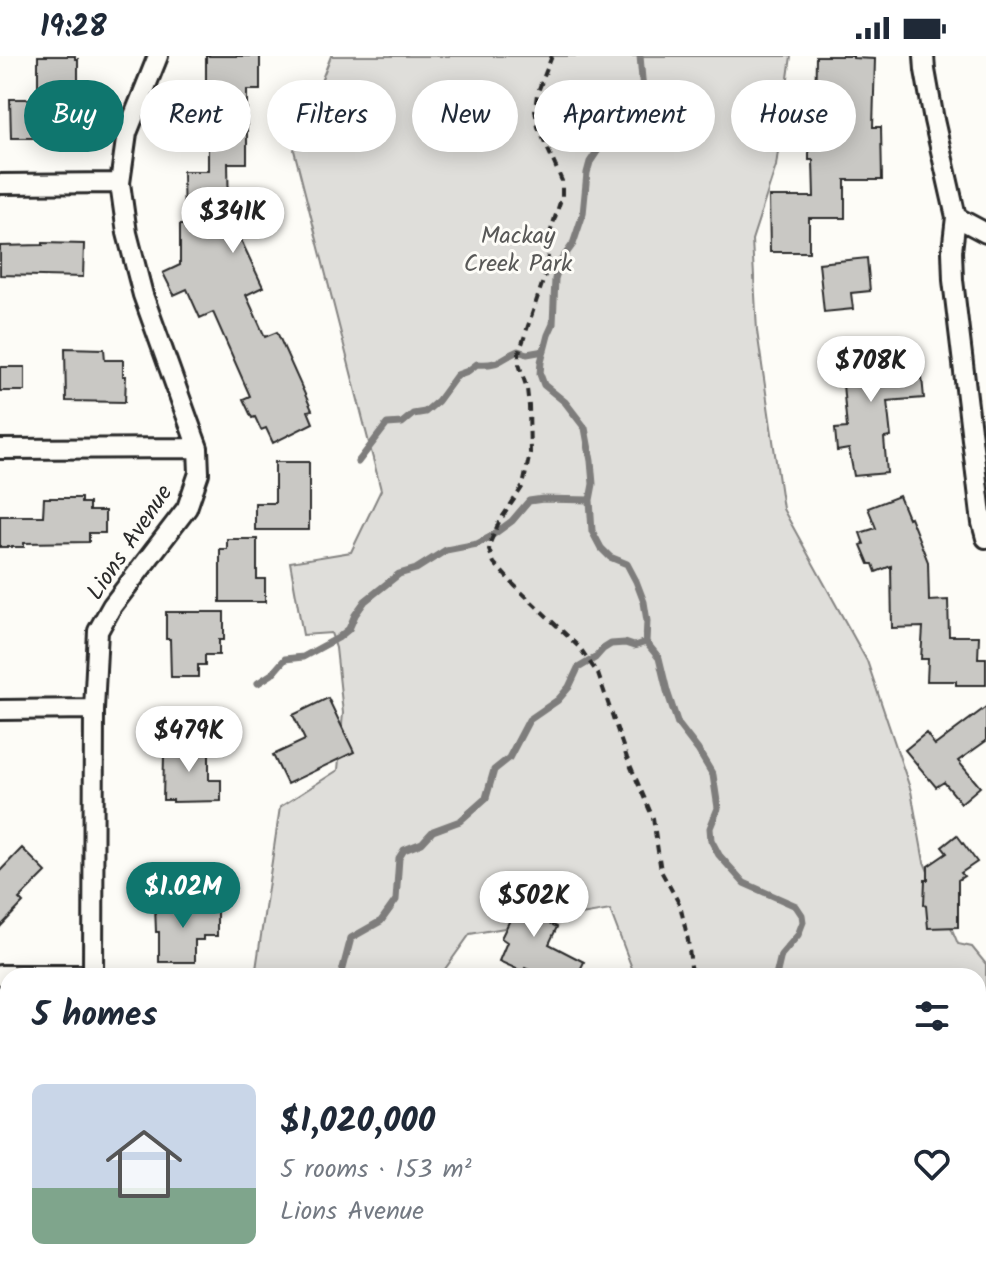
<!DOCTYPE html>
<meta charset="utf-8">
<style>
body{margin:0;font-family:Kalam,sans-serif;background:#f2f2f3;color:#1f2937;height:100vh;display:flex;flex-direction:column;font-size:30px;white-space:nowrap}
*{box-sizing:border-box;margin:0}
p{font-size:26px;color:#747a83}
.icon{flex:none;width:44px;height:44px;fill:none;stroke:currentColor;stroke-width:2;stroke-linecap:round;stroke-linejoin:round}
.map{position:relative;flex:1;overflow:hidden}
.side{position:absolute;left:0px;top:912px;width:986px;height:312px;display:flex;flex-direction:column;background:#fff;border-radius:24px 24px 0 0;box-shadow:0 4px 20px #0003}
.side>*{flex:none}
.top-card{position:absolute;left:24px;top:24px;width:938px;height:72px;display:flex;gap:16px}
.price{position:absolute;translate:-50% -68px;padding:0 18px;border-radius:28px;background:#fff;color:#222;font-size:26px;line-height:52px;filter:drop-shadow(0 2px 4px #0008)}
.price::after{content:'';position:absolute;left:50%;top:48px;width:24px;height:18px;margin-left:-12px;background:inherit;clip-path:polygon(0 0,100% 0,50% 100%)}
.price.selected{background:#0f766e;color:#fff}
ul{padding:0;list-style:none}
li{display:flex;align-items:center;gap:24px;height:200px;padding:0 32px}
li+li{border-top:2px solid #e0e1e3}
li span{display:grid;place-items:center;flex:none;width:224px;height:160px;border-radius:12px;color:#555}
li>.icon{margin-inline-start:auto}
span .icon{width:96px;height:96px;fill:#fffc;stroke-width:1}
li b{font-size:34px}
h2{display:flex;justify-content:space-between;align-items:center;height:96px;padding:0 32px;font-size:34px}
.chip{padding:0 28px;border-radius:36px;background:#fff;box-shadow:0 4px 20px #0003;font-size:28px;line-height:72px}
.chip.selected{background:#0f766e;color:#fff}
.status{display:flex;justify-content:space-between;align-items:center;height:56px;padding:0 40px;background:#fff;direction:ltr}
.status svg{height:22px;fill:currentColor}
.map>svg:first-child{display:block}
.green{fill:#dfdeda;stroke:#858482;stroke-width:2}
.lines{fill:none;stroke-linecap:round;stroke-linejoin:round}
.stream{stroke:#7e7d7b;stroke-width:7}
.building{fill:#c9c8c4;stroke:#2b2b2b;stroke-width:2}
.minor-casing{stroke:#2b2b2b;stroke-width:24}
.path{stroke:#2b2b2b;stroke-width:4;stroke-dasharray:8 6;stroke-linecap:butt}
.minor{stroke:#fdfcf7;stroke-width:18}
.labels{text-anchor:middle;stroke-width:6;stroke-linejoin:round;paint-order:stroke}
.park-label{font-size:24px;fill:#585857;stroke:#fdfcf7}
.street-label{font-size:24px;fill:#2b2b2b;stroke:#fdfcf7}
</style>
<div class="status"><b>19:28</b><svg viewBox="0 0 49 12"><path d="M0 12V9h3v3zM5 12V6h3v6zM10 12V3h3v9zM15 12V0h3v12zM26 1h20v11H26zM47 4h2v5h-2z"/></svg></div>
<div class="map">
<svg width="986" height="1224" viewBox="0 0 986 1224">
<rect width="100%" height="100%" fill="#fdfcf7"/>
<filter id="ink" filterUnits="userSpaceOnUse"><feTurbulence type="fractalNoise" baseFrequency=".0125" numOctaves="2"/><feDisplacementMap in="SourceGraphic" scale="16" xChannelSelector="R" yChannelSelector="G"/><feConvolveMatrix kernelMatrix="1 2 1 2 8 2 1 2 1" color-interpolation-filters="sRGB"/></filter>
<g filter="url(#ink)">
<path class="green" d="M331,0H791L776,110L752,184L757,275L783,453L867,605L911,735L924,806L958,888L972,891L986,908V1004L978,1024V920H635L610,854L470,878L440,920H255L280,751L338,714L343,657L336,592L331,577L303,579L290,506L351,496L381,434L294,94Z
M978,1112L986,1120V1224H703L699,1216H978Z
M168,1216H305L303,1224H169L166,1219Z"/>
<g class="lines">
<path class="stream" d="M640,0L644,46L623,70L600,91L590,106L587,117L583,158L573,188L560,206L555,223L553,268L548,279L541,306L540,318L544,329L565,346L585,372L591,405L593,428L590,444L592,475L601,492L610,501L627,508L636,525L644,546L647,565L646,586L659,602L667,635L678,668L698,694L713,719L718,752L710,772L711,784L719,799L744,827L796,850L802,859L803,866L798,879L781,899L776,920
M358,406L387,368L402,367L413,358L425,356L438,345L457,319L468,315L477,308C500,310 499,303 518,295L527,298L544,295
M258,627L272,618L285,603L303,601L338,582L349,573L355,559L365,545L399,518L416,513L446,494L477,488L490,481L512,465L529,445L543,443L590,444
M341,920L351,882L381,865L396,844L399,802L404,794L422,787L433,775L460,765L486,742L494,714L509,702L529,664L558,644L569,631L578,612L595,602L603,593L611,588L625,587L634,590L646,586
M235,1216L246,1224
M852,1216L854,1224
M941,1216L944,1224"/>
</g>
<path class="building" d="M38,0H75V3H78V24H66V56H58V82H11L10,43H38Z
M206,0H260V34H247V107H228L229,158H232V189L241,184L263,231L246,239L265,281L277,276L312,354L308,355L313,367L273,387L266,372L261,374L255,361L252,362L243,343L250,340L213,256L200,262L187,233L174,239L163,217L180,209V169H184L183,115H208V79H203V42H206Z
M816,0H853V2L875,3L873,71H881L882,124H845V162H809V196H770L769,141H814L813,104H809V61H815Z
M43,187L84,188L83,221L0,219V190L43,189Z
M867,202L870,235L851,237L853,253L824,256L819,207Z
M874,282L875,294H879L881,315L921,311L924,342L887,345L891,381L884,382L887,417L854,420L849,393L837,395L835,373L847,372L839,285Z
M65,292L104,293L105,304H123V320H126L125,346L66,345Z
M0,311H25V335H0Z
M275,406H309V474H255V447H275Z
M899,440L908,462L910,461L928,506L929,545L948,544L949,580H979L978,602H986V629H956V625H927L928,603H921L923,571L892,572L891,510L876,516L873,508H869L861,489L864,488L860,477L876,472L868,452Z
M44,442H81V447H89V455H105V477H89V486L24,487V491H0V460H43Z
M227,483H257V523H265V546H220V493H227Z
M166,556H224V584H219V599H205V609H198V621H171L170,583H166Z
M328,642L354,696L287,728L273,699L305,684L293,659Z
M986,651V685L958,705L980,731L961,747L944,726L936,731L905,694L926,677L935,689Z
M201,684V695H209V724H221V745L173,746V744H163L164,699H167V685Z
M957,779L977,806L961,817L964,820L958,824V871L928,872L926,850L924,849L925,824H928V810L947,797L942,791Z
M22,792L46,816L19,843L23,847L0,871V815Z
M521,828L547,840L537,861L557,871L549,888L584,906L577,920H542L525,912L523,916L499,905L507,886L501,882L514,856L508,853Z
M155,849H202V853H217V880H203V884H195V906H159V876H156Z"/>
<g class="lines">
<g class="minor-casing">
<path id="minor" d="M924,0L925,14L934,64L956,161L952,195L953,224L982,467L986,482
M0,128L120,127
M956,161L986,177
M0,393L198,392
M0,654L94,653
M0,919H93
M93,920L94,653L98,575L112,550L187,452L199,417L198,392L143,239L127,177L120,127L127,77L158,0
M0,1204H8
M507,1216L513,1224
M38,1224L43,1216
M445,1224L450,1216"/>
</g>
<path class="path" d="M552,0L537,38L535,54L538,71L562,125V140L551,174L546,216L519,297V308L527,333L529,350L530,397L523,430L499,466L490,487L489,494L494,507L514,529L580,592L598,618L627,702L653,762L661,815L680,849L688,884L692,920
M752,1216L757,1224
M839,1216L840,1224"/>
<use href="#minor" class="minor"/>
</g>
</g>
<g class="labels">
<g class="park-label">
<text x="518" y="187">Mackay<tspan x="518" dy="28">Creek Park</tspan></text>
</g>
<g class="street-label">
<text transform="translate(129 486) rotate(-56)" y="8">Lions Avenue</text>
</g>
</g>
</svg>
<b class="price" style="left:233px;top:199px">$341K</b>
<b class="price" style="left:871px;top:348px">$708K</b>
<b class="price" style="left:189px;top:718px">$479K</b>
<b class="price selected" style="left:183px;top:874px">$1.02M</b>
<b class="price" style="left:534px;top:883px">$502K</b>
<div class="top-card">
<a class="chip selected">Buy</a>
<a class="chip">Rent</a>
<a class="chip">Filters</a>
<a class="chip">New</a>
<a class="chip">Apartment</a>
<a class="chip">House</a>
</div>
<section class="side">
<h2>5 homes<svg class="icon" aria-label="filters" viewBox="0 0 24 24"><path d="M4 7h16M4 17h16"/><circle cx="9" cy="7" r="2"/><circle cx="15" cy="17" r="2"/></svg></h2>
<ul>
<li><span style="background:linear-gradient(#c9d6e8 65%,#7fa58c 0)"><svg class="icon" aria-label="home" viewBox="0 0 24 24"><path d="M3 11l9-7 9 7M6 9v11h12V9"/></svg></span><div><b>$1,020,000</b><p>5 rooms · 153 m²</p><p>Lions Avenue</p></div><svg class="icon" aria-label="heart" viewBox="0 0 24 24"><path d="M12 20l-8-8c-3-5 5-10 8-4 3-6 11-1 8 4z"/></svg></li>
</ul>
</section>
</div>
